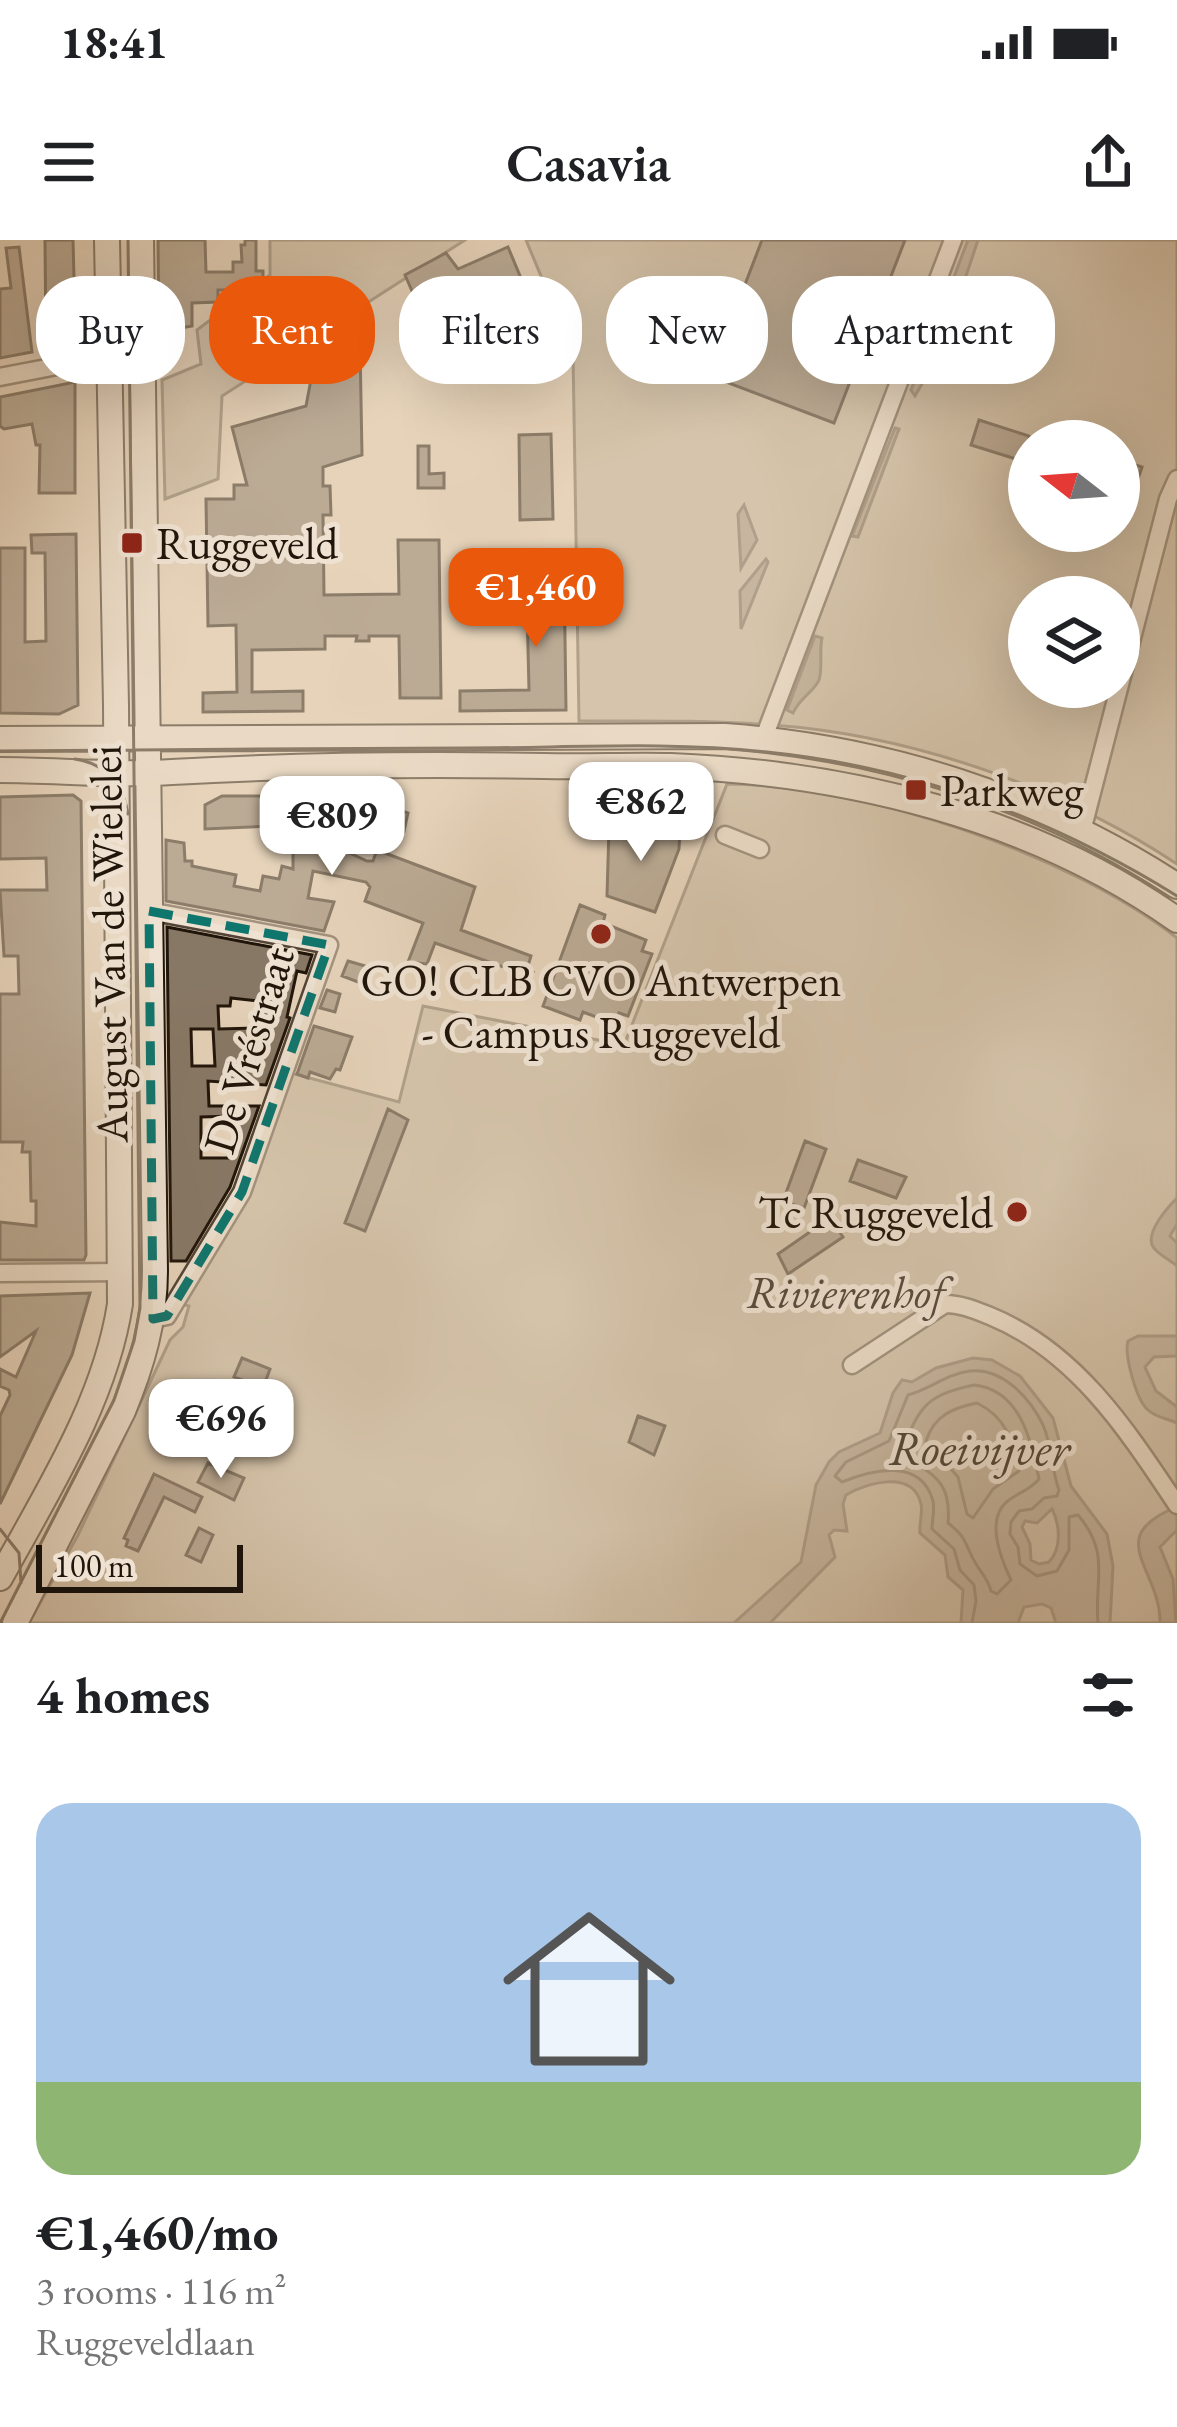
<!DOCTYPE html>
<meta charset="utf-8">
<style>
body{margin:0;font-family:"EB Garamond",serif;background:#f2f2f2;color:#202124;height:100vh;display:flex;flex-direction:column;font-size:45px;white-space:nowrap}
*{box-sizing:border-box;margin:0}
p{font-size:39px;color:#757577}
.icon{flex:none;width:66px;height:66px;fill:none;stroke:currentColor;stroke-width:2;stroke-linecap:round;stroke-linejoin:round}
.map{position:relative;height:1383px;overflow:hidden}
.panel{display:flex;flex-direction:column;background:#fff;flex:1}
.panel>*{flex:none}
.top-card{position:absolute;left:36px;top:36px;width:1107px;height:108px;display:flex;gap:24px}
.needle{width:78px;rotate:287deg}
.controls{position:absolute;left:1008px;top:180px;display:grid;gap:24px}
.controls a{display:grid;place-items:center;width:132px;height:132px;border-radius:50%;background:#fff;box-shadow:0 12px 48px #0002;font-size:60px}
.scale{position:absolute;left:36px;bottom:30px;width:207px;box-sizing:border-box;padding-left:12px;border:6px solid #20150a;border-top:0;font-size:33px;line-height:42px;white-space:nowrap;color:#20150a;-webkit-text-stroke:9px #efe2d2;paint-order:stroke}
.price{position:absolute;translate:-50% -102px;padding:0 27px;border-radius:24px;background:#fff;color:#222;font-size:39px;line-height:78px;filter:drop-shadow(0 3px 6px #0008)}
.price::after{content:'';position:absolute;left:50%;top:72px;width:36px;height:27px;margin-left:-18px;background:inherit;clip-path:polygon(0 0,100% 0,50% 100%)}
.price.active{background:#ea580c;color:#fff}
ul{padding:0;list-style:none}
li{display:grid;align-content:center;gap:24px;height:636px;padding:0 36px}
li+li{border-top:3px solid #e0e0e0}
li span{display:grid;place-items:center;height:372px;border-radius:36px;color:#555}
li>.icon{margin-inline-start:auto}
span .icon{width:216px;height:216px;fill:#fffc;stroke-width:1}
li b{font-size:51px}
h2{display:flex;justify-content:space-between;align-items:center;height:144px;padding:0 36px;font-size:51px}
.chip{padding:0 42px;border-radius:48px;background:#fff;box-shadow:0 12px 48px #0002;font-size:42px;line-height:108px}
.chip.active{background:#ea580c;color:#fff}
.status{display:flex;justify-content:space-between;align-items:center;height:84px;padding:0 60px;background:#fff;direction:ltr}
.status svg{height:33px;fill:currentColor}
header{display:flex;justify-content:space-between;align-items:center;height:156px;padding:0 36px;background:#fff;font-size:54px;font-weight:600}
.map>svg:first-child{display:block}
.green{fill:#c4b39c;stroke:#726453;stroke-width:3;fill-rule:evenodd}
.water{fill:#a3927e;stroke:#6f6050;stroke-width:3;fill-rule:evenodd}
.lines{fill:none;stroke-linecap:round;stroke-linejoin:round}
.shore{stroke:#625444;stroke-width:3}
.building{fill:#877866;stroke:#20150a;stroke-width:3;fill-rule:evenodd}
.street-casing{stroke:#524436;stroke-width:21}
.secondary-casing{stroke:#20150a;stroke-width:28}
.street{stroke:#efe2d2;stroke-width:16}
.secondary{stroke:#efe2d2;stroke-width:24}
.tram{stroke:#20150a;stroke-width:3}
.marked{fill:none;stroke:#0f766e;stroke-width:9;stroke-dasharray:24 15;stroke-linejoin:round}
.poi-dot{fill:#8f2418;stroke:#efe2d2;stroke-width:4.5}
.labels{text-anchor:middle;stroke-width:10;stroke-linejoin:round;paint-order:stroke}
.poi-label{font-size:45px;fill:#20150a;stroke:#efe2d2;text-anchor:start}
.street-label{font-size:45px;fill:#20150a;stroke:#efe2d2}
.park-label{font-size:45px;font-style:italic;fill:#594c3d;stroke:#efe2d2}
.water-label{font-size:48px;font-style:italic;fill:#544738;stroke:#efe2d2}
</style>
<div class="status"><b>18:41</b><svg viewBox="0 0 49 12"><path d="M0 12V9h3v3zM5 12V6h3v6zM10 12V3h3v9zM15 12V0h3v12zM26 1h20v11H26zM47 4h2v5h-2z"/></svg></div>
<header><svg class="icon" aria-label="menu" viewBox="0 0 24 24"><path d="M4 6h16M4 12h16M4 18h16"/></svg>Casavia<svg class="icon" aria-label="share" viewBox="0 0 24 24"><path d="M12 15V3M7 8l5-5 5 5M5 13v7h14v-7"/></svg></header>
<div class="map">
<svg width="1177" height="1383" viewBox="0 0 1177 1383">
<rect width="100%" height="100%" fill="#e6d3ba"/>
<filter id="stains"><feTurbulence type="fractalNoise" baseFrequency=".00167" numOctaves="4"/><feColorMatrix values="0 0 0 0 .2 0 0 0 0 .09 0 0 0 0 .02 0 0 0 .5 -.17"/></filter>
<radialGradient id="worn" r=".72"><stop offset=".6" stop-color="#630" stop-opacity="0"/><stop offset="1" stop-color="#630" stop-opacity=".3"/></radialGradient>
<path class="green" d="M270,0H465L222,156L218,239L165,259L162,140L201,124L197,90L270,35Z
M526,0H1177V624C1060,547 912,495 772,485C708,480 644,481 579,481L573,113ZM1029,201H1119V291H1029ZM1029,357H1119V447H1029Z
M727,544C866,545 1067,613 1177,698V1383H29L78,1295L170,1100L183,1087L189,1066L182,1064L291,833L399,862L423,766L624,805Z"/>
<path class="water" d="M968,0H978L941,111L915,156L911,150Z
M895,188L899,189L858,297L852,296Z
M744,265L757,300L741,328L738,274Z
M766,319L768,322L741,389L740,351Z
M815,396L822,398C819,411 823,429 819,440C814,452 800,457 793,473L787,470Z
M1177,958V984L1170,996L1177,1003V1026C1170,1020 1155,1013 1152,1005C1147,990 1168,967 1177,958Z
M1138,1096H1177V1116L1154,1117L1145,1127L1156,1151L1177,1167V1183C1168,1179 1155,1177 1148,1170C1136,1160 1124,1114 1128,1101Z
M973,1118L992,1120L1020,1136L1053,1178L1071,1246L1107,1294L1113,1326L1110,1383H1056L1051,1368L1042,1364L1024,1367L1018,1383H961L963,1350L948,1337L945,1315L920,1293C919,1284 923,1272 921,1264C913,1229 866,1243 846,1255L843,1264L847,1291L834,1290L829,1295L835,1317L770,1383H734L801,1322L816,1245L829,1222L839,1212L880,1193L893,1153L902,1140L912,1142L936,1128ZM1052,1269C1060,1285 1062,1308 1049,1322L1039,1324L1031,1320L1030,1304L1022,1287L1025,1281L1037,1283Z
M1177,1267V1290L1160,1307L1173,1339L1176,1383H1160C1161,1329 1101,1297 1177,1267Z"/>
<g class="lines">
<path class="shore" d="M974,1145C1021,1150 1031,1201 1039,1239C1030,1250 1020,1252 1009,1260C984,1278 1001,1319 1011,1340L997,1354L991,1351C988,1339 982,1334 976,1324C965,1306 968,1298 948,1283C952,1237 929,1235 901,1212C920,1168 923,1156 974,1145Z
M977,1163C1006,1177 1014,1202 1019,1231L993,1249L973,1278L967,1274L958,1237L926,1201C934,1176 952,1168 977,1163Z
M972,1383L976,1361L974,1345L960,1330L954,1309L932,1289C932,1280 935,1270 933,1261C921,1217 871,1230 842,1242L835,1236L846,1222L889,1201L908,1155C930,1149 947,1134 970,1131C1002,1127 1030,1158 1043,1185C1052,1205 1051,1229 1059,1250L1057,1256L1044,1258L1032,1269L1019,1271L1011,1282L1010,1294L1018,1307L1020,1324L1037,1336L1057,1331L1069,1310V1277L1078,1275C1111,1314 1094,1339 1098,1383"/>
</g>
<path class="building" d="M45,0H73L75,77L74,104L46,110Z
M158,0H205L206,32H233V22H242L241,5H245V0H256V31H263V42H241V50H218V62L192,63V86L159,92Z
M762,0H905L834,183L710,136Z
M19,7L32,112L0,118V49L11,48L6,8Z
M508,7L545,96L450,138L405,35L446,13L458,29Z
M319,97L360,106L362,215L323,227V246H330L331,275H323L324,355L399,354L398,300H439L441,458H400L399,396H369V401H356L357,396H325V409L252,410V452L303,451V471L203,472V453L237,452L236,385L208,386L206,259H234V245H247L232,187L306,166Z
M75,142V253H39L40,205H36L32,184L4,189L0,186V157Z
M979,180L1029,196V223L971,205Z
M551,194L553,279L520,280L519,195Z
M418,206H429V234L444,233V248H418Z
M1119,220L1142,227L1129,266L1119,263Z
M76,294L78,465L59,474L0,473V308H25V402L46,401L45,313H32L31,295Z
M564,325L566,470L460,471V451L529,450L526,326Z
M73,555L81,561L86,1015L84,1020H0V982L36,986V961H31L30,912H22L23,902H0V754H19L18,716H4L0,650H47L46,618L0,619V557Z
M222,556H368V570L364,568L358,592L302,591L367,621H373L377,610L475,647L461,690L531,716L527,729L533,732L528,743L513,738L515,731L435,703L427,724L408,722L423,683L365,661L370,647L366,642L313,631L308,658L334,662L324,691L166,661V600L184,603L185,621H192V626L236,635L234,646L260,651L263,636L279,639L282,626L293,629V612H317L293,585L205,589V565Z
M387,566L408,573L404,591L390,586L392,581L383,577Z
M609,588H680L679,609L655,672L607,656Z
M580,665L605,675L603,683L646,700L642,711L652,714L628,776L619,773L615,784L583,772L580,780L543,766Z
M167,687L312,715L306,733L297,731L287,777L290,778L266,845L208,841L209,866H259L230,947L186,1021H171ZM231,758L266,762L259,788L219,789L218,766H230ZM191,789H213L215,826H192ZM234,876V918H201V877Z
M348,721L372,728L366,745L342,736Z
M327,750L340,754L335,772L320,768Z
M314,786L352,797L340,830L336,829L330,839L310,832L308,838L297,834Z
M388,869L408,880L365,991L345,983Z
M805,901L826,909L804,968L783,961Z
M858,920L906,937L896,958L850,941Z
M830,978L843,997L788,1034L778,1014Z
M90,1053L72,1115L0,1264V1176L10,1155L9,1150L0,1146V1129L16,1137L36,1091L0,1117V1056Z
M242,1118L270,1129L263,1148L234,1137Z
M638,1176L665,1186L654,1215L629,1202Z
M208,1223L244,1238L234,1260L198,1242Z
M154,1234L202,1257L195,1272L164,1257L138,1311L126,1306L128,1300L124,1298Z
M199,1288L213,1295L201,1322L186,1315Z"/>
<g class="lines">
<g class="street-casing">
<path id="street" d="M0,137L109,116
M766,492L953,0
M1082,591L1168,259L1177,239
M725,595L760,609
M149,671L329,705L242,952L167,1076L153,1079
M0,1033L122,1032
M852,1125L945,1064C961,1064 975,1070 990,1076C1076,1111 1127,1190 1177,1265"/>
</g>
<g class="secondary-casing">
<path id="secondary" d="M0,499L725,496C886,508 1041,557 1177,646
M0,530C57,530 116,536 172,532C296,525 420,524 544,526C587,527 629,525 671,526C847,533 1032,577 1177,680
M0,1338C47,1252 105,1162 120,1064L116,465L107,0
M15,1383L123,1171C142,1125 155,1081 155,1031L141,0"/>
</g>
<use href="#street" class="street"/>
<use href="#secondary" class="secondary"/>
<path class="tram" d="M0,511C155,510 311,508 466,508C566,508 668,501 767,512C915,527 1051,578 1177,656
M75,519C106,524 123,543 128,574
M0,1289L19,1313L21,1343
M0,1383L114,1160L134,1101L140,1068L128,0"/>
</g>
<path d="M0 0H1177V1383H0ZM149,671L329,705L242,952L167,1076L153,1079Z" fill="#e6d3ba" fill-opacity=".55" fill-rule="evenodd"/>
<path class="marked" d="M149,671L329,705L242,952L167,1076L153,1079Z"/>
<g class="poi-dot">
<rect x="120" y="291" width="24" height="24" rx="6"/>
<rect x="904" y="538" width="24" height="24" rx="6"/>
<circle cx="601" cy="694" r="12"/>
<circle cx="1017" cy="972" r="12"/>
</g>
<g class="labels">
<g class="poi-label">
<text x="156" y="319">Ruggeveld</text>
<text x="940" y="566">Parkweg</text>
<text x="601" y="756" text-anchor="middle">GO! CLB CVO Antwerpen<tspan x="601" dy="52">- Campus Ruggeveld</tspan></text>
<text x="993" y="988" text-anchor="end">Tc Ruggeveld</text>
</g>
<g class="street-label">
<text transform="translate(108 704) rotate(-91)" y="16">August Van de Wielelei</text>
<text transform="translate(248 810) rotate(-73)" y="16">De Vréstraat</text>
</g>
<g class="park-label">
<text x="846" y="1068">Rivierenhof</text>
</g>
<g class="water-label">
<text x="979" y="1225">Roeivijver</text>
</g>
</g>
<rect width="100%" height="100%" filter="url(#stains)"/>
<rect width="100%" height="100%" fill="url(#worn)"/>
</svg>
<div class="controls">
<a><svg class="needle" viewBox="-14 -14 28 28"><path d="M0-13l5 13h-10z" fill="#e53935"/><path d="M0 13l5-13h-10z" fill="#757577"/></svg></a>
<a><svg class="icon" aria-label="layers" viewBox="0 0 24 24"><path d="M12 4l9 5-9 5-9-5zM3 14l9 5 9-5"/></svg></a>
</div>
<div class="scale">100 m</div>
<b class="price active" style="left:536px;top:410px">€1,460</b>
<b class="price" style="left:641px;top:624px">€862</b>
<b class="price" style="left:332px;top:638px">€809</b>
<b class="price" style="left:221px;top:1241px">€696</b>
<div class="top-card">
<a class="chip">Buy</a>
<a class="chip active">Rent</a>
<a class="chip">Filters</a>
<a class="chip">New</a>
<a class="chip">Apartment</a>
</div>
</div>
<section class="panel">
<h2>4 homes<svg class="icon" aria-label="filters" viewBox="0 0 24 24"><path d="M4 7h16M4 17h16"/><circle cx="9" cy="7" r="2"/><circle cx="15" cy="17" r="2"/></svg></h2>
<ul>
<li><span style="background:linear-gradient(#a9c7e8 75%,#8fb573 0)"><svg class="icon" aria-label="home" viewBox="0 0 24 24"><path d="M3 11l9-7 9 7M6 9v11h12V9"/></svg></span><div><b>€1,460/mo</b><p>3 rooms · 116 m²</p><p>Ruggeveldlaan</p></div></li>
</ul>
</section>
